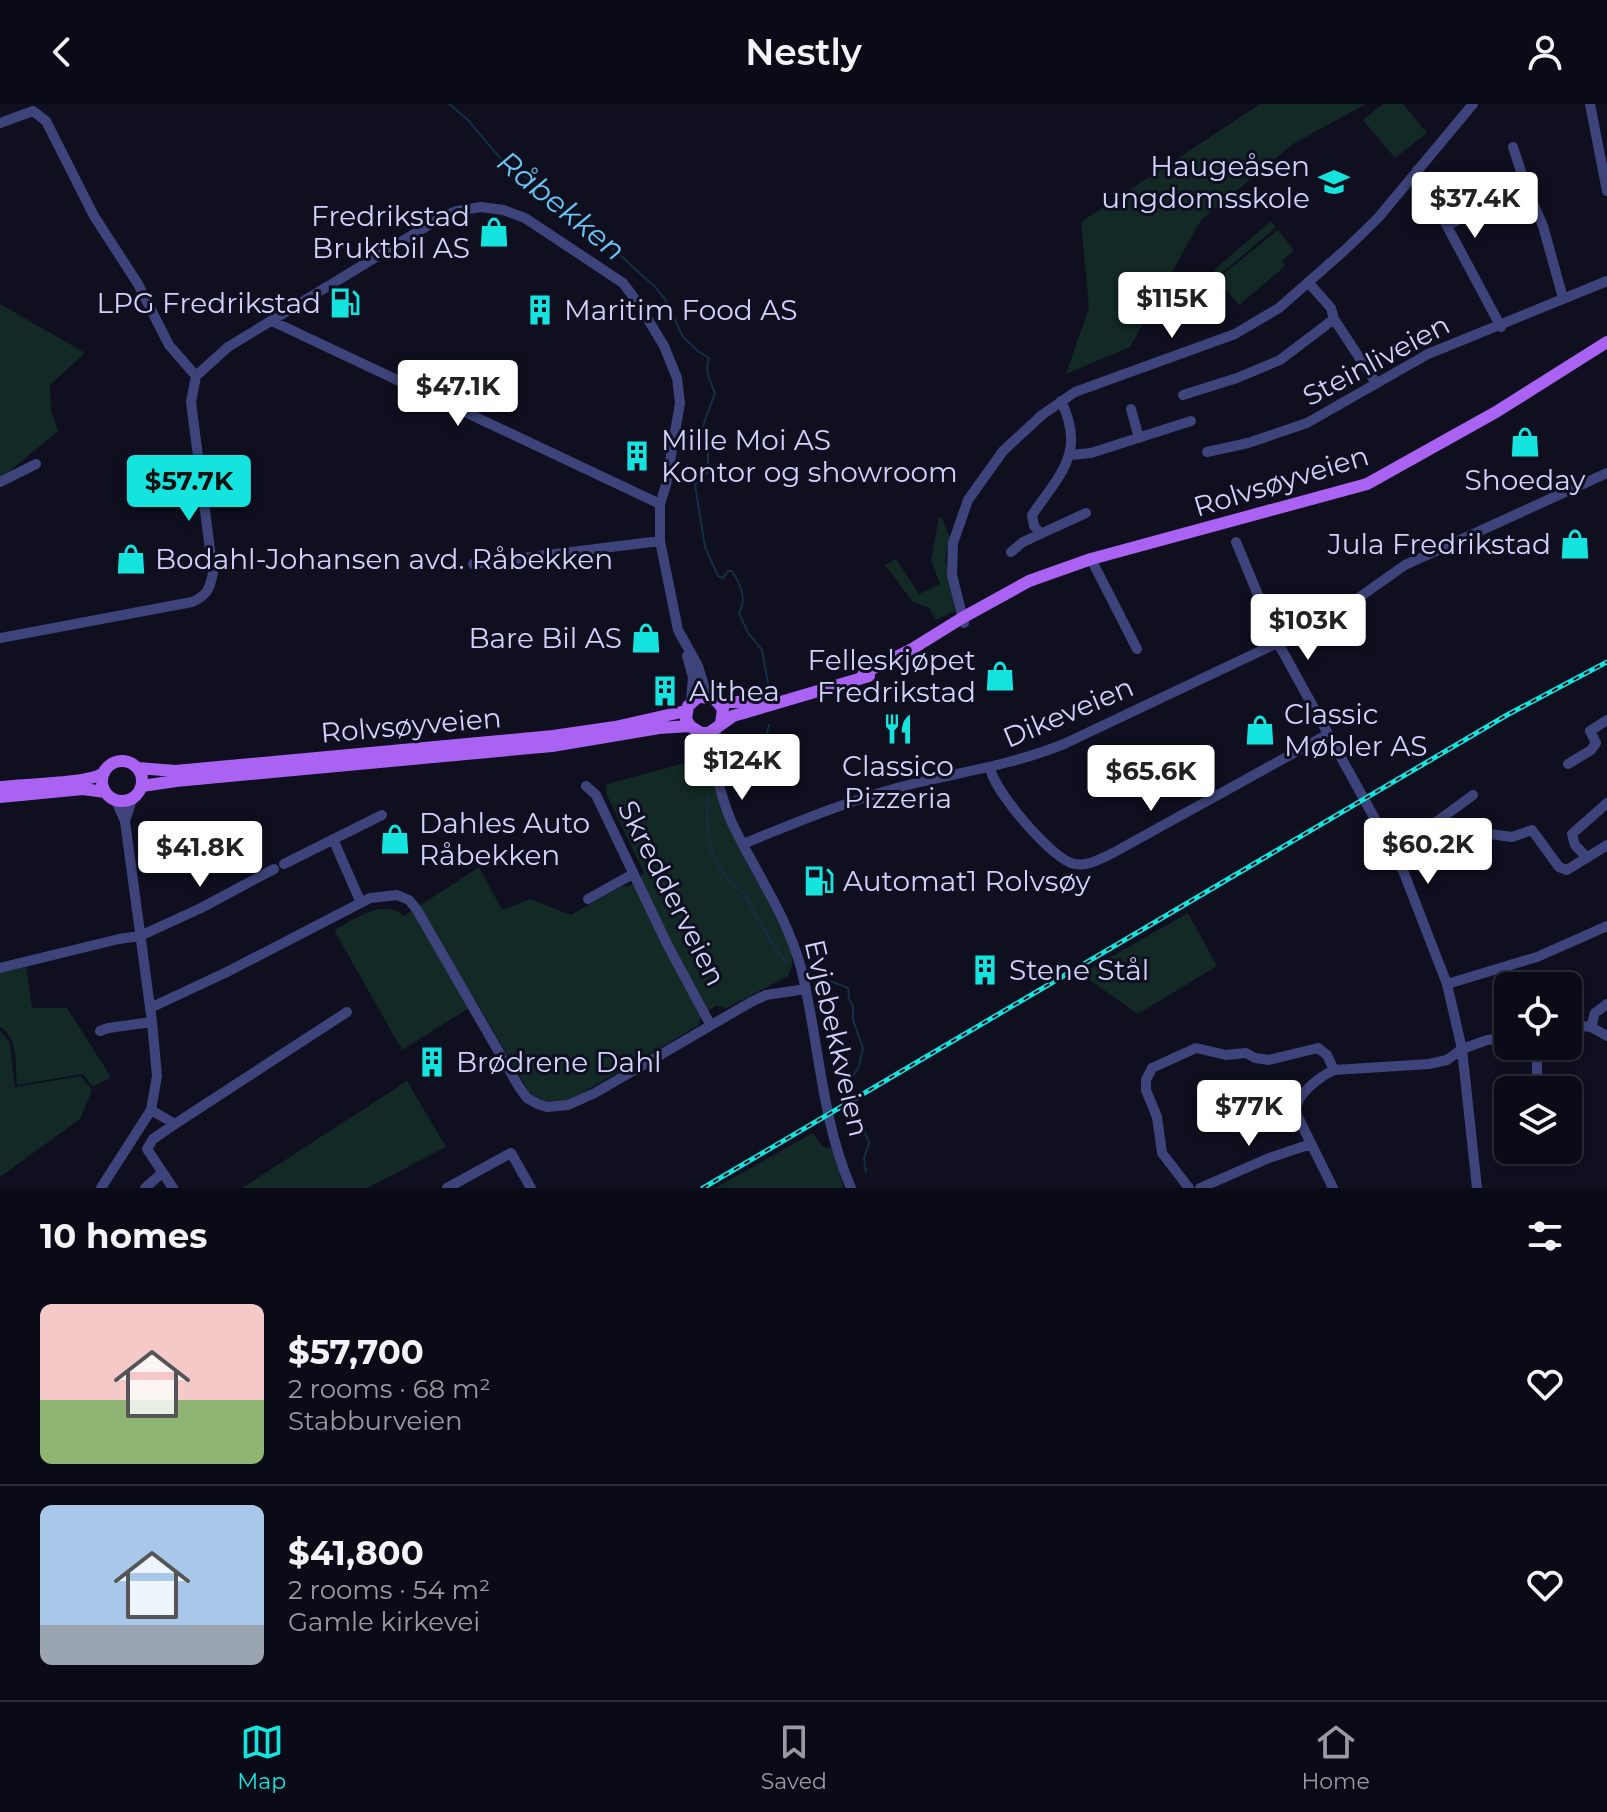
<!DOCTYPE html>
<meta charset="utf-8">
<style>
body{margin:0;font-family:Montserrat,sans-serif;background:#191925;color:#f1f3f6;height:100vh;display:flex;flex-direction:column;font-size:30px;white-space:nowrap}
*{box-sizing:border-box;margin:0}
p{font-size:26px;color:#9a9ba2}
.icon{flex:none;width:44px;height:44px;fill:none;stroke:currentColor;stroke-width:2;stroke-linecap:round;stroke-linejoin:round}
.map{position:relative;height:1084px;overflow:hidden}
.side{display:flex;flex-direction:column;background:#0b0b18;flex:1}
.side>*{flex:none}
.buttons{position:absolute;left:1494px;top:868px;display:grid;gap:16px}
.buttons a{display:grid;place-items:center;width:88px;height:88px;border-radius:12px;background:#0b0b18;box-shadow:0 2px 6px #0004,0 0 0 2px #2b2b37;font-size:40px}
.price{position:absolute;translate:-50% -68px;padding:0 18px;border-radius:8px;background:#fff;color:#222;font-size:26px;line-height:52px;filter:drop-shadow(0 2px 4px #0008)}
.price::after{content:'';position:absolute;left:50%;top:48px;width:24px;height:18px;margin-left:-12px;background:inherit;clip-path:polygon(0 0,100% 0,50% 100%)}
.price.active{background:#14e4dd;color:#111}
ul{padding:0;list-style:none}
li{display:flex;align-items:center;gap:24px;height:200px;padding:0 40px}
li+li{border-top:2px solid #2b2b37}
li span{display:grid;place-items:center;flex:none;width:224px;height:160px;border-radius:12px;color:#555}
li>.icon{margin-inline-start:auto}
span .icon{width:96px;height:96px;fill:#fffc;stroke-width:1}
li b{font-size:34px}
h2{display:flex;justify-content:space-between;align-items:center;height:96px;padding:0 40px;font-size:34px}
header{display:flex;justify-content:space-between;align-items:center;height:104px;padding:0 40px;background:#0b0b18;font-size:36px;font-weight:600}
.menu{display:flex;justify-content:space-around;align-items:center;height:112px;border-top:2px solid #2b2b37;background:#0b0b18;font-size:22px;color:#9a9ba2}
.menu a{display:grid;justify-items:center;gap:4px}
.menu .active{color:#14e4dd}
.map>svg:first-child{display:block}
.green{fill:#122925}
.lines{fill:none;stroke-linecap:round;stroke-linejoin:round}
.stream{stroke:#132e45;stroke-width:2}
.minor{stroke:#3e447b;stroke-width:10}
.major{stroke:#a962f1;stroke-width:12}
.rail-casing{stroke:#14e4dd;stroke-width:5}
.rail{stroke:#0f0f20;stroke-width:2;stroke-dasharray:6;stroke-linecap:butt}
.labels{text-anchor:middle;stroke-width:6;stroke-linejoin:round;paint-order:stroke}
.poi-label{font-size:28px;fill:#d1d2fb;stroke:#0f0f20;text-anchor:start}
.street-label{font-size:28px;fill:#d1d2fb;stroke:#0f0f20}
.water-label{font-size:30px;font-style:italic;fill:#69c5f2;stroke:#0f0f20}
</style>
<header><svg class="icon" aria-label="back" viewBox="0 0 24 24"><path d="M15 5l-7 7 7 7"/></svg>Nestly<svg class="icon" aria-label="person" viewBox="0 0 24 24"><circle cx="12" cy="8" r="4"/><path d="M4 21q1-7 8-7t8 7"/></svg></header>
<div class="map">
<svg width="1607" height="1084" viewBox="0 0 1607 1084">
<rect width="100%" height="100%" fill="#0f0f20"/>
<path class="green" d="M1260,0H1366L1293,40L1201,116L1130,243L1066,270L1089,204L1081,118Z
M1383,0H1403L1427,29L1395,54L1363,16Z
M1271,117L1276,123L1219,172L1214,166Z
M1278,126L1294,146L1282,157L1285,162L1239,201L1217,175Z
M0,200L85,249L50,281L51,306L58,327L0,375Z
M939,413L942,414L950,434L945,454L955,507L936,516L929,504L913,498L885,461L896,455L919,490L940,480L931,456Z
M685,659L696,681L713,676C723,705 735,733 748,761C761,788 807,842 788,872L727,904L716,902L701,911L699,921L569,997L546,998L530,990L477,899L402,946L334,826C354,816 383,793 404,812L479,763L502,806L530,795L571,811L620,783L630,782L644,769L606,689L607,680Z
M1188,809L1217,862L1138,910L1081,870Z
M26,863L32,904H67L111,973L93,983L82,970L17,981C15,961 19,934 0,923V868Z
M0,926L10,939L15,983L81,972L92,986L80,1015L0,1073Z
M407,977L446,1043L367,1084H242Z
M813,1029L823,1043L832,1044L844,1084H715Z"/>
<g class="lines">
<path class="stream" d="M449,0L467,15L506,61L537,80L589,117L609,141L655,183L665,195L683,233L699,248L709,254C704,266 710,277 715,289L702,325L708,336V368L695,381L705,443L718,472L723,474L728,467H732C741,481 747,494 739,509L748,529L762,546L768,579
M729,671C753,662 763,646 769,621
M708,692C705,730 708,764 743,788C753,804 776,852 789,860
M818,876L833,878L848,884L849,895L853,902V916L863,944L859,962L849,979
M857,1008L869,1039L864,1054L866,1068"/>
<path class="minor" d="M1590,0L1607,87
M0,19L33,7L46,17L94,112L138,180L169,241L196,272
M1513,43L1526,83L1543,122L1563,194
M1417,66L1501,223
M1448,121L1526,83
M1308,178L1331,204L1334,215L1376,279
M272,217L660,400
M1183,291L1237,274L1280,256L1334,215
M1131,305L1139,334
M1207,348L1248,339L1307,319L1428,250L1607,177
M1070,351L1091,349L1191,317
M0,378L36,360
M1040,429L1034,422L1032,411C1061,369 1086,348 1061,297
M1236,438L1278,539L1402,764L1447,880L1462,945L1477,1084
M1011,448L1023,438L1086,409
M1091,455L1137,545
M473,460L660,437
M964,519L952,471L953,439L968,396L1003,347L1042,311L1075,288L1235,230L1279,204L1346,145L1378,114L1473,0
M0,534L192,498C207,492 210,484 213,469L191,298L196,272L228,243L442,113L457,107L481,103L503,106L525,114L623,179L638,199L664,242L677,274L680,299L666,381L660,400V437L678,526L698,562L707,592
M687,552L693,573L691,597
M701,629C716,658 719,692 733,721C756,769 787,812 801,864C819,936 821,1015 851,1084
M715,656L716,626
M1568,660L1591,646L1596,639L1590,627L1607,616
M990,664C995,688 1049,751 1071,759C1086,764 1100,755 1113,749L1328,630
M586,682L596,691L668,842L710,920
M125,717L133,693
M333,735L361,799
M1471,739L1490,730L1512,733L1532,726L1559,763L1567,766L1607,741
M743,740C799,717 857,693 916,679C968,667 1014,660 1064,640L1330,514L1405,461L1607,369
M1394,749L1473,691
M1587,754L1575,741L1572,730L1607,699
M284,760L382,711
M588,795L633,770
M0,864L119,835L140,832L201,804L274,765
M1447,880L1537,853L1607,822
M150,904L227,868L370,794L397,791L409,796L417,806L519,983L527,994L538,1000L547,1003L568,1001L595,989L751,898L766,891L806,885
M1568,921L1591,923L1607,932
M1591,923L1595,909L1607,900
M100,927L108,924L152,918
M1538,951L1572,947
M1537,986V942
M151,1006L175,1020L153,1035L147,1045L173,1084
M175,1020L347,908
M1568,1045L1574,1046
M1533,1048V1046
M101,1084L151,1006L157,972L152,918L125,717L115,695
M145,1084L162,1069
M447,1084L511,1049L531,1084
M1189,1084L1162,1049L1157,1013L1146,986V976L1152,964L1196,944L1226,951L1246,949L1255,954L1269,956L1318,944L1327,951L1334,966
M1200,1084L1269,1054L1311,1040
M1333,1084L1295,1007C1297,990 1319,973 1334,966L1429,960L1447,956L1462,945L1487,936L1508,933"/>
<path class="major" d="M862,573L864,569L912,545L962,514L1029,477L1091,455L1367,380L1496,308L1607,238
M719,598H757
M721,619L723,605L714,594L698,593L688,602L686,615L690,622L701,629H709L733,612L869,572
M102 677a20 20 0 1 1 40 0a20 20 0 1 1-40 0Z
M138,664L175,667L553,632L615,623L686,607
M142,682L176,677L552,642L659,624L690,622
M0,683C24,680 86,680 104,669
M0,693L83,685L105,688"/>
<g class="rail-casing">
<path id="rail" d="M703,1084L1507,611L1607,558"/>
</g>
<use href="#rail" class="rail"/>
</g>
<defs>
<g id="school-bare" transform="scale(2.4)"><path d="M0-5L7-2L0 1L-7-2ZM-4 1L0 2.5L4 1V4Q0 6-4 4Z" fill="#14e4dd" stroke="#0f0f20" stroke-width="2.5" paint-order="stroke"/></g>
<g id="shop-bare" transform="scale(2.4)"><path d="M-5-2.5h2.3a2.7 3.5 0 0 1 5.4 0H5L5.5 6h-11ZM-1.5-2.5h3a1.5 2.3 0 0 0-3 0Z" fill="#14e4dd" stroke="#0f0f20" stroke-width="2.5" paint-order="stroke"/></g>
<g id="fuel-bare" transform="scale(2.4)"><path d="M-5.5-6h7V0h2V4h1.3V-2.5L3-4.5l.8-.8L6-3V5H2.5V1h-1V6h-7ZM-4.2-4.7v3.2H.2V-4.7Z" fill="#14e4dd" stroke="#0f0f20" stroke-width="2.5" paint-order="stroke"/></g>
<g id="building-bare" transform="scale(2.4)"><path d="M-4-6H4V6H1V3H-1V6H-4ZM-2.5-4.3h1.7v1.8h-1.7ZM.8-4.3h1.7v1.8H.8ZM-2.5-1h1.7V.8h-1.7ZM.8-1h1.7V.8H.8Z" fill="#14e4dd" stroke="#0f0f20" stroke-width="2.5" paint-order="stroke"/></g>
<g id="restaurant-bare" transform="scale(2.4)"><path d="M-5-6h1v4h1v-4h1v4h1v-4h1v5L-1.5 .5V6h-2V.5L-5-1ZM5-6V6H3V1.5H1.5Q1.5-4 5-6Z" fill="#14e4dd" stroke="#0f0f20" stroke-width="2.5" paint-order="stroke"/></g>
</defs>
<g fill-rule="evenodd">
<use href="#school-bare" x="1334" y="78"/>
<use href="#shop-bare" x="494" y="128"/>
<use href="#fuel-bare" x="345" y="199"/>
<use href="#building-bare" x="540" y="206"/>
<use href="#shop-bare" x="1525" y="338"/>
<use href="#building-bare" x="637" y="352"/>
<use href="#shop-bare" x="1575" y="440"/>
<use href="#shop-bare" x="131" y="455"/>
<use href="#shop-bare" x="646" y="534"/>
<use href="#shop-bare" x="1000" y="572"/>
<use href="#building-bare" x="665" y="587"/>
<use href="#restaurant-bare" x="898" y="625"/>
<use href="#shop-bare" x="1260" y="626"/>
<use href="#shop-bare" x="395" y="735"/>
<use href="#fuel-bare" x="819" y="777"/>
<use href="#building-bare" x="985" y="866"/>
<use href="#building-bare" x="432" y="958"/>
</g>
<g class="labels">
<g class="poi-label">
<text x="1310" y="72" text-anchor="end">Haugeåsen<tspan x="1310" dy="32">ungdomsskole</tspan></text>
<text x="470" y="122" text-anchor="end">Fredrikstad<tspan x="470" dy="32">Bruktbil AS</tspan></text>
<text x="321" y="209" text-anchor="end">LPG Fredrikstad</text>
<text x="564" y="216">Maritim Food AS</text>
<text x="661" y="346">Mille Moi AS<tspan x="661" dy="32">Kontor og showroom</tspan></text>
<text x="1525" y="386" text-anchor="middle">Shoeday</text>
<text x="1551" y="450" text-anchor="end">Jula Fredrikstad</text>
<text x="155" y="465">Bodahl-Johansen avd. Råbekken</text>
<text x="622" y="544" text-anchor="end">Bare Bil AS</text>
<text x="976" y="566" text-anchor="end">Felleskjøpet<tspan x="976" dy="32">Fredrikstad</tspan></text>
<text x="689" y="597">Althea</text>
<text x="1284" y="620">Classic<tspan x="1284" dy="32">Møbler AS</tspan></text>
<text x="898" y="672" text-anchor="middle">Classico<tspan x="898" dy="32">Pizzeria</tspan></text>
<text x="419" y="729">Dahles Auto<tspan x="419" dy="32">Råbekken</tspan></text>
<text x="843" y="787">Automat1 Rolvsøy</text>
<text x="1009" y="876">Stene Stål</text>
<text x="456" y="968">Brødrene Dahl</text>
</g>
<g class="street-label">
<text transform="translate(1376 256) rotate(-28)" y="10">Steinliveien</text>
<text transform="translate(1281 377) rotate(-17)" y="10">Rolvsøyveien</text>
<text transform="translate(1068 608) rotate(-23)" y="10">Dikeveien</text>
<text transform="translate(411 621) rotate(-5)" y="10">Rolvsøyveien</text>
<text transform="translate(672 789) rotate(63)" y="10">Skredderveien</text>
<text transform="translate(837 934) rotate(77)" y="10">Evjebekkveien</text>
</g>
<g class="water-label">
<text transform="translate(561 102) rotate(39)" y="10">Råbekken</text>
</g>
</g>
</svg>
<div class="buttons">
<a><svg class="icon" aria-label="locate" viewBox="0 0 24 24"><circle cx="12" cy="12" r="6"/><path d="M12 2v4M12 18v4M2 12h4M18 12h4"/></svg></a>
<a><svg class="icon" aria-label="layers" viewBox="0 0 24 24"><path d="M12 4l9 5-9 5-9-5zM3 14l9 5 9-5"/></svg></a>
</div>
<b class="price" style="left:1475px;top:136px">$37.4K</b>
<b class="price" style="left:1172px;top:236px">$115K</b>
<b class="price" style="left:458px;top:324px">$47.1K</b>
<b class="price active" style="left:189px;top:419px">$57.7K</b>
<b class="price" style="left:1308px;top:558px">$103K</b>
<b class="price" style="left:742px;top:698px">$124K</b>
<b class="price" style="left:1151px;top:709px">$65.6K</b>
<b class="price" style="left:1428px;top:782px">$60.2K</b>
<b class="price" style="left:200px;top:785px">$41.8K</b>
<b class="price" style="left:1249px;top:1044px">$77K</b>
</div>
<section class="side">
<h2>10 homes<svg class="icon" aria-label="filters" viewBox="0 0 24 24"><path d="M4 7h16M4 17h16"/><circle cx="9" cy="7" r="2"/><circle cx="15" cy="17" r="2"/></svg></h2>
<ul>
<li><span style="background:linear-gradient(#f6c9c9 60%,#8fb573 0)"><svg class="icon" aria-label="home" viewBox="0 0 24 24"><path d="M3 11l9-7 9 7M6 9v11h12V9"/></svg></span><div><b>$57,700</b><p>2 rooms · 68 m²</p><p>Stabburveien</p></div><svg class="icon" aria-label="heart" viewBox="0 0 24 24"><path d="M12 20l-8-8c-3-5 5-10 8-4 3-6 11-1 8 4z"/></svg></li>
<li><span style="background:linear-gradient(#a9c7e8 75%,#9aa5b1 0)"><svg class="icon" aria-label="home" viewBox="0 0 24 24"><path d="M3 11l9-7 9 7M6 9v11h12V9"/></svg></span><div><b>$41,800</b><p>2 rooms · 54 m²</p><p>Gamle kirkevei</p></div><svg class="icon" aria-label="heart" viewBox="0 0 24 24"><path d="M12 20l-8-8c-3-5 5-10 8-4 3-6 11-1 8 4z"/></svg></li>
</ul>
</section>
<nav class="menu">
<a class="active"><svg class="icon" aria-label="map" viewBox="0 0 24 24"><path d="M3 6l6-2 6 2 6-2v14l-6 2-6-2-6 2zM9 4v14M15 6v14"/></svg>Map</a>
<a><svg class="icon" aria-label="saved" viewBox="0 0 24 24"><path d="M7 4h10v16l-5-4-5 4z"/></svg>Saved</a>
<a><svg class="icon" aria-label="home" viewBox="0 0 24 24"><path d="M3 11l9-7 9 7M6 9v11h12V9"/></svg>Home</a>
</nav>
